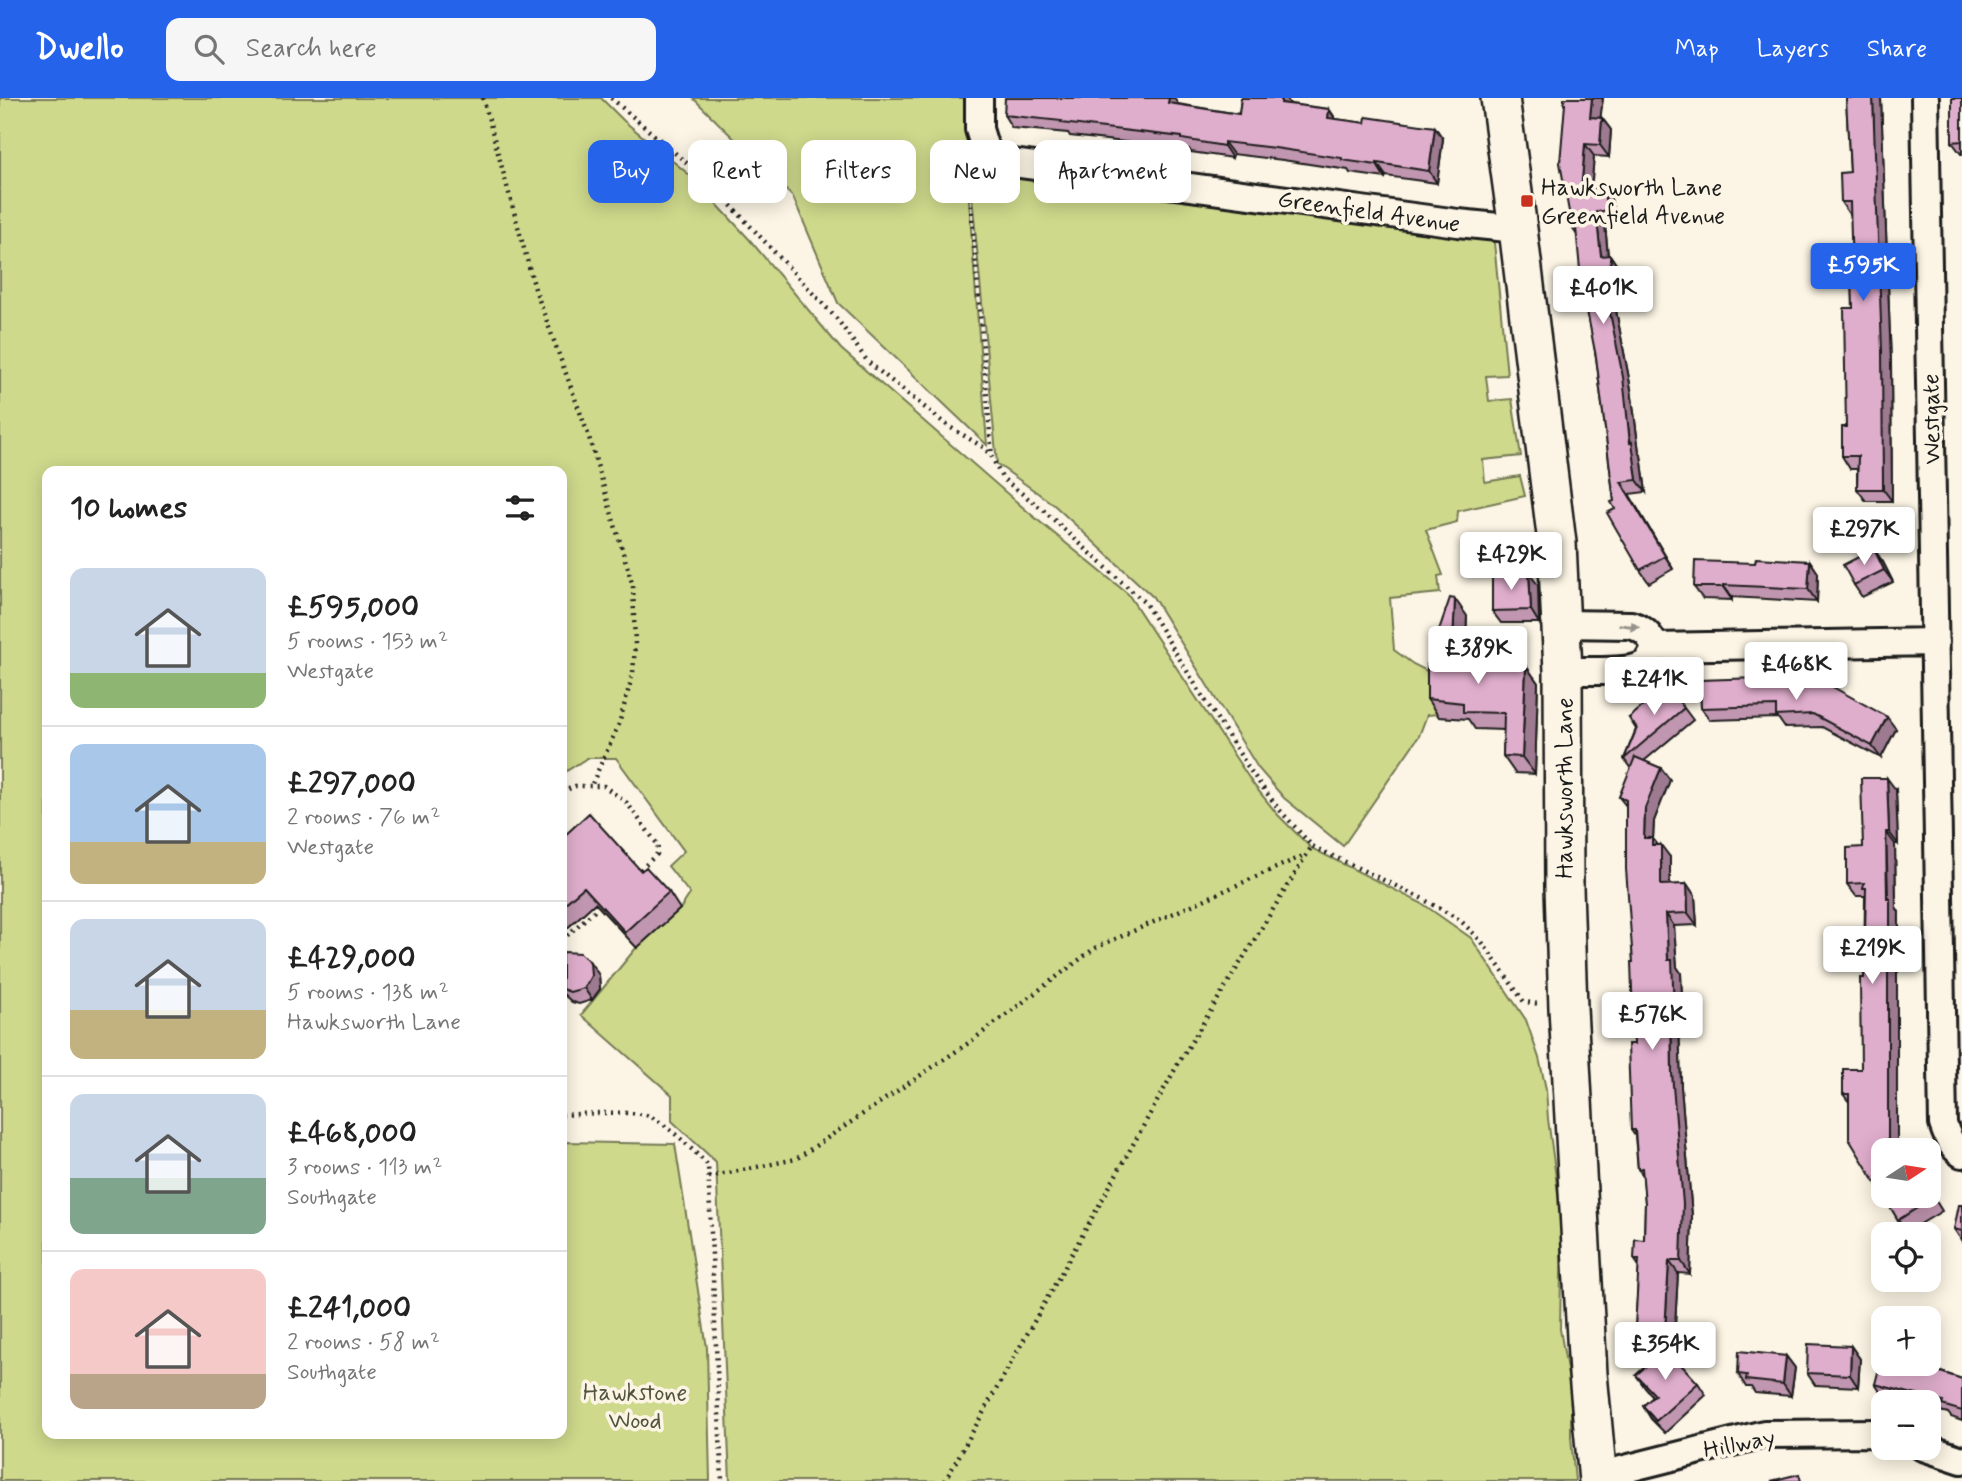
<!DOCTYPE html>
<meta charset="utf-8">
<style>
body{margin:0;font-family:Mynerve,sans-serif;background:#f6f6f6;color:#222;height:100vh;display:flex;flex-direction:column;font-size:26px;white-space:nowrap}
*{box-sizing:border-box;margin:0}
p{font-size:23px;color:#767676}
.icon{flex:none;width:38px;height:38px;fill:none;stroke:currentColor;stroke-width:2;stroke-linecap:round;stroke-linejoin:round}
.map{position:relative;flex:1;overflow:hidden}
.sheet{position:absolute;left:42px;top:368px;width:525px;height:973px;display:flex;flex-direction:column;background:#fff;border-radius:14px;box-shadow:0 4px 18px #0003}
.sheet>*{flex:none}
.banner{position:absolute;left:588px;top:42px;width:665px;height:63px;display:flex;gap:14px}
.needle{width:46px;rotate:78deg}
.tools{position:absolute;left:1871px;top:1040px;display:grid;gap:14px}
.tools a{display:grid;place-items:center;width:70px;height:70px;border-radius:14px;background:#fff;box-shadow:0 4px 18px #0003;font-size:35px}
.price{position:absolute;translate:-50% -60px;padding:0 16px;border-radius:7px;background:#fff;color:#222;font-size:23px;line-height:46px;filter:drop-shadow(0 2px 4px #0008)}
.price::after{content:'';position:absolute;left:50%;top:42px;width:21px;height:16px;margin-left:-10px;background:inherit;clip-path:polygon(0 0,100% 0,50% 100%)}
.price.selected{background:#2563eb;color:#fff}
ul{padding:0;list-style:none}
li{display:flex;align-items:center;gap:21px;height:175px;padding:0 28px}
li+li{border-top:2px solid #e0e0e0}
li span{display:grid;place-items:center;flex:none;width:196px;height:140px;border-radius:14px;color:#555}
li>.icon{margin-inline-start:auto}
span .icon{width:84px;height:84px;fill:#fffc;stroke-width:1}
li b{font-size:30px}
h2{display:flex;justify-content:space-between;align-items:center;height:84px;padding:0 28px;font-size:30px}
.chip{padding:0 24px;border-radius:14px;background:#fff;box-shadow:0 4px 18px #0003;font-size:24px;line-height:63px}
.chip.selected{background:#2563eb;color:#fff}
header{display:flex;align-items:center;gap:42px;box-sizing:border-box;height:98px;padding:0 35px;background:#2563eb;color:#fff}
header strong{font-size:33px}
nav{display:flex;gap:38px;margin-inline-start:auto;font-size:24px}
.search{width:490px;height:63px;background:#f6f6f6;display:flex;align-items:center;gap:18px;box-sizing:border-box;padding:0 24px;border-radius:14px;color:#767676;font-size:26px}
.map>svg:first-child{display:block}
.green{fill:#ced98c;stroke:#757a54;stroke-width:2}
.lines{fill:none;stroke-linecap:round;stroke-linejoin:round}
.street-casing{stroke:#1c1c1c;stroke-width:32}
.secondary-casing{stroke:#1c1c1c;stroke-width:42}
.path{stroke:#1c1c1c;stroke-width:4.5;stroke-dasharray:2 5;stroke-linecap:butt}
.street{stroke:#fcf5e5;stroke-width:26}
.secondary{stroke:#fcf5e5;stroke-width:37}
.wall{fill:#c196b0;stroke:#1c1c1c;stroke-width:2}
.shaded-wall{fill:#9d7a90;stroke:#1c1c1c;stroke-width:2}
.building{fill:#e0aecd;stroke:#1c1c1c;stroke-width:2}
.oneway{fill:#97938b}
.poi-dot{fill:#c8321e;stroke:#fcf5e5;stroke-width:2.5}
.labels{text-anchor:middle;stroke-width:7;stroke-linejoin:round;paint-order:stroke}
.poi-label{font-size:24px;fill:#1c1c1c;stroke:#fcf5e5;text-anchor:start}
.street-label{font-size:24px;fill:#1c1c1c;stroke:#fcf5e5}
.park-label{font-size:24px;fill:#51553e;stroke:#fcf5e5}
</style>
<header>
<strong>Dwello</strong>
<div class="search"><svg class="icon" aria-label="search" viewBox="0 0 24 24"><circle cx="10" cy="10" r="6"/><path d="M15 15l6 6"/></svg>Search here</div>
<nav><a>Map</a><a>Layers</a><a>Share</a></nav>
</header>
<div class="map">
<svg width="1962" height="1383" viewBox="0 0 1962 1383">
<rect width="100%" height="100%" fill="#fcf5e5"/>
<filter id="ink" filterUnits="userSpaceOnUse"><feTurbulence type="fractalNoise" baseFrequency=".0143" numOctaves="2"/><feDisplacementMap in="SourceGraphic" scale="14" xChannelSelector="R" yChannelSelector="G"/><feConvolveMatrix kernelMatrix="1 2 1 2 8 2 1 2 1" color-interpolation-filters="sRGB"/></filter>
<g filter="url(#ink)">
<path class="green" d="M0,0H601L624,23L692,79L749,141L841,251L1034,419L1128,496L1253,686L1278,717L1311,750L1423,806L1471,840L1526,922L1539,960L1546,991L1548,1021L1562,1124L1560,1231L1571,1295V1339L1575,1383H730L716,1064L672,1023V997L581,917L636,850L680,811L690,796L668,768L684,753L616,660H587L562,676V373H47V1335H562V1044L675,1046L707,1250L710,1383H0Z
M693,0H970L969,61L966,62L987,347L838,205L793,99Z
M969,65L1453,134L1494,144L1507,277L1486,278L1489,303L1512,301L1521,358L1483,362L1485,384L1520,378L1525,398L1458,413L1457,424L1426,432L1443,477L1438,478L1440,495L1390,500L1394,552L1413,566L1439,579V616L1427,617L1419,638L1343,748L1284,700L1258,670L1153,499L1053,406L997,366Z"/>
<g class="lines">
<g class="street-casing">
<path id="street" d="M979,0V31L986,54L1005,64L1458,125L1518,131
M1925,0L1943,1026C1947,1038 1951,1048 1962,1056
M1561,526L1631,527C1644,531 1650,537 1655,549C1652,556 1650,563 1643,567C1629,576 1581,572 1563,573
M1655,549L1935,544
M1923,1349L1962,1362
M1597,1378L1764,1336L1879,1335L1883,1336"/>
</g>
<g class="secondary-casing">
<path id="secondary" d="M1500,0L1518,131L1557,445L1563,573L1564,790L1568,910L1588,1276L1598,1383"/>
</g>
<path class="path" d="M483,0L535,191L588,336L633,488L635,548L633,575L619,626L591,688
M611,0L711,86L837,221L868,264L948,328L983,349L992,359L1002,380L1042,411L1145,505L1203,599L1252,675L1278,710L1312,748L1421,800L1460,822L1482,844L1524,904L1540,906
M968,72L992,359
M562,694L575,688H604L627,705L658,747L657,756L636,776
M562,842L603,805
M562,1017C582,1016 633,1012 649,1018C668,1026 693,1053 708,1067L722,1383
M709,1079L796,1061L970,944L1095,850L1305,757
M945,1383L1178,966L1312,748"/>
<use href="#street" class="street"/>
<use href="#secondary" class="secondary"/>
</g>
<path class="wall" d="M1241,0H1286L1290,6L1329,11L1336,21L1365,25L1435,29L1443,41L1437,85L1386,78L1385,80L1350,75L1348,72L1283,62L1233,56L1232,60L1191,54L1189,51L1070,38L1068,35L1012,30L1004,17L1178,6L1239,16Z
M1564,0H1603L1600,19L1602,20L1611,32L1609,59L1594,58L1591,91L1611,101L1616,125L1605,126L1608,157H1610L1618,169L1622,201L1614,202L1631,291L1639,354L1641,357L1646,394L1629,396L1673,471L1649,485L1640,472L1615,411L1596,259L1577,137L1572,130L1565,8L1564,6Z
M1846,0H1881L1891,265L1892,403H1866L1857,391V371H1850L1842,358L1846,329L1853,210L1851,116H1849L1841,104L1850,74Z
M1962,0V56H1961L1952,44Z
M1810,463L1818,475L1817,504L1732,499V502L1703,501L1694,489L1755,465Z
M1883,464L1893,484L1862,499L1854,487Z
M1538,487L1539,525H1501L1492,513Z
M1467,518L1465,565L1526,568L1538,585L1535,676L1515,675L1503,658L1504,632L1475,631L1468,621L1439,619L1427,601Z
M1700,582L1896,631L1881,660L1822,629L1785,630L1778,620L1710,622L1701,610Z
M1684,610L1693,622L1644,663L1661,670L1670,682L1654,723L1653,741L1658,747L1670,759V787L1687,786L1695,798L1697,827L1674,828L1677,869L1681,875L1683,925H1679L1681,989L1692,1118L1690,1176L1678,1175L1674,1245L1644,1244L1635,1231L1639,1168L1634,1161L1644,1142L1645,1105L1643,1077L1638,1071L1635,1038L1631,1032L1634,946L1633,864L1626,708L1619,699L1631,671L1624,661L1636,631L1629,620Z
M1896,692L1898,746H1895L1896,809L1899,814L1898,872H1897L1849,1004L1843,996L1861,971L1864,880L1865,798H1856L1847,786L1863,749Z
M562,740L641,773L669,794L680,811L637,850L595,805L563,834L562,832Z
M562,855L599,877L600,891L592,902L579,906L572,904L562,895Z
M1928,1090L1942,1113L1907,1134L1898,1122Z
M1962,1107V1143L1954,1131Z
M1851,1248L1860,1261L1858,1289L1815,1287L1807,1275Z
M1648,1257L1698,1285L1706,1297L1665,1335L1651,1321L1643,1308L1653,1299L1645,1290L1636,1277L1652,1263Z
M1786,1258L1795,1270L1791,1298L1755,1295L1751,1289H1746L1738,1276Z
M1926,1266L1929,1270L1962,1281V1323L1951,1319L1948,1315L1928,1310V1304H1904L1883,1298L1875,1286Z"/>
<path class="shaded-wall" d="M1169,0H1174L1178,6L1177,18L1168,5Z
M1281,0H1286L1291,7L1281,5Z
M1592,0H1603L1599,31L1590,19Z
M1873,0H1881L1891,265L1892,403L1883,391Z
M1329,11L1337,24L1328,20Z
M1602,20L1611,32L1609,59L1600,47Z
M1435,29L1443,41L1437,85L1429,73Z
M1224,44L1233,56L1232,60L1224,48Z
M1585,46L1594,58L1590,105L1581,93Z
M1377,65L1386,78L1385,80L1377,67Z
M1603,89L1611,101L1616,125L1607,112Z
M1596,114L1605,126L1609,170L1601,158Z
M1610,157L1618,169L1622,201L1613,189Z
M1605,190L1614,202L1631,291L1639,354L1641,357L1646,394L1637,382Z
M1621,384L1629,396L1673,471L1665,458Z
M1874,451L1883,464L1893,484L1884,472Z
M1810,463L1818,475L1817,504L1808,491Z
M1529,475L1538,487L1539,525L1531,512Z
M1723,487L1732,499V502L1723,489Z
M1455,501L1467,518L1464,582L1452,565Z
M1526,568L1538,585L1535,676L1522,659Z
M1887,619L1896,631L1881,660L1872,648Z
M1661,670L1670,682L1654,723L1653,741L1661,752V760L1644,740L1645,710Z
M1887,680L1896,692L1898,746L1889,734Z
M1886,734L1895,746L1896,809L1899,814L1898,872L1890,860Z
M1661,747L1670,759V800L1661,787Z
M1687,786L1695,798L1697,827L1688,815Z
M1666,816L1674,828L1677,869L1681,875L1683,925L1674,913L1668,862Z
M1888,860L1897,872V1052H1888Z
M590,864L599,877L600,891L592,902L584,890Z
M1671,913L1679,925L1681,989L1692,1118L1690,1176L1681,1163L1672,976Z
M1669,1163L1678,1175L1674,1245L1665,1233Z
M1851,1248L1860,1261L1858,1289L1850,1277Z
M1786,1258L1795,1270L1791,1298L1783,1286Z"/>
<path class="building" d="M1005,0H1169L1168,5L1239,16L1241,0H1281V5L1329,11L1328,20L1365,25L1366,19L1435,29L1429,73L1377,65V67L1342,62V60L1275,50L1224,44V48L1182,41V39L1061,25L1062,23L1004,17Z
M1564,0H1592L1590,19L1602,20L1600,47L1585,46L1581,93L1603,89L1607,112L1596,114L1601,158L1610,157L1613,189L1605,190L1623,279L1630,345L1632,344L1637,382L1621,384L1665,458L1640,472L1607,415L1615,411L1611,404L1614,403L1596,259L1581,182L1576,130H1572L1560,65L1565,6H1564Z
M1846,0H1873L1882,253L1883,391H1857L1858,358H1842V329H1846L1844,210H1853L1850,104H1841L1840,75L1850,74Z
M1952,0H1962V43L1952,44Z
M1874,451L1884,472L1854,487L1843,467Z
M1756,460L1810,463L1808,491L1723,487V489H1694L1695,463L1755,465Z
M1492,475H1529L1531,512L1492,513Z
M1450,500L1455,501L1452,565L1526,568L1522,659L1503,658L1504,615L1463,614V605L1427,601V567Z
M1813,578L1887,619L1872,648L1813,616L1776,618V608L1701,610L1700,582Z
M1667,588L1684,610L1624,661L1637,630L1629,620Z
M1635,659L1661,670L1645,710L1644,740H1652V747H1661V787L1687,786L1688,815L1666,816L1668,862H1672L1674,913H1671L1672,976L1683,1106L1681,1163H1669L1665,1233L1635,1231L1639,1161H1634L1635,1141L1644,1142L1645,1105L1642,1070L1638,1071L1635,1032H1631L1628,946H1634L1631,864H1633L1626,771V702L1619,699Z
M1861,680H1887L1889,734H1886L1887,801H1890V860H1888V1052H1883V1097L1849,1041V996H1843V971H1861L1860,880H1864L1866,790H1863L1864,785L1847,786V750L1863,749Z
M589,715L641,773L646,769L669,794L625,834L584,789L562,808V740Z
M564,854L580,855L590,864L591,878L584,890L570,894L562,891V855Z
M1928,1092L1933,1100L1898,1122L1883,1097H1928Z
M1959,1107H1962V1133L1954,1131Z
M1661,1245L1698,1285L1656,1323L1643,1308L1655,1297L1636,1277L1653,1262L1648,1257Z
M1808,1246L1851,1248L1850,1277L1807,1275Z
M1739,1253L1786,1258L1783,1286L1746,1282L1747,1277L1738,1276Z
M1883,1255V1265H1924L1926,1266L1925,1269L1962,1281V1313L1942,1307L1943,1304L1875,1286Z
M1799,1376L1801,1383H1771Z"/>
<defs><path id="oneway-solid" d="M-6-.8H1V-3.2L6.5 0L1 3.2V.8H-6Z" transform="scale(1.75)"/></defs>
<use class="oneway" href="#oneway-solid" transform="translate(1629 528) rotate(8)"/>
</g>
<rect class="poi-dot" x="1520" y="96" width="14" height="14" rx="3.5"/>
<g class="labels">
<g class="poi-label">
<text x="1541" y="97">Hawksworth Lane<tspan x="1541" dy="28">Greenfield Avenue</tspan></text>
</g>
<g class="street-label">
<text transform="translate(1369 113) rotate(8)" y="8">Greenfield Avenue</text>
<text transform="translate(1931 321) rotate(-91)" y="8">Westgate</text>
<text transform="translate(1564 690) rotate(-90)" y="8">Hawksworth Lane</text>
<text transform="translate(1739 1345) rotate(-11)" y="8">Hillway</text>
</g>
<g class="park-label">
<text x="635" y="1302">Hawkstone<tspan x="635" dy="28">Wood</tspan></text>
</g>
</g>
</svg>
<div class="tools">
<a><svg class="needle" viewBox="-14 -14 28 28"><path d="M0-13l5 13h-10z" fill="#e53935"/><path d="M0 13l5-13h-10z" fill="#767676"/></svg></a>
<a><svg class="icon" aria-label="locate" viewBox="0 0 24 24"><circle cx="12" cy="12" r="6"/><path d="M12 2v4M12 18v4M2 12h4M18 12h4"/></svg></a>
<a>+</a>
<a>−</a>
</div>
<b class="price selected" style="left:1863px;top:205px">£595K</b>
<b class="price" style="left:1603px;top:228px">£401K</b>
<b class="price" style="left:1864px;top:469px">£297K</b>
<b class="price" style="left:1511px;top:494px">£429K</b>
<b class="price" style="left:1478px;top:588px">£389K</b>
<b class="price" style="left:1796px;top:604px">£468K</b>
<b class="price" style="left:1654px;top:619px">£241K</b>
<b class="price" style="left:1872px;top:888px">£219K</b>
<b class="price" style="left:1652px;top:954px">£576K</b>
<b class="price" style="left:1665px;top:1284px">£354K</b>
<div class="banner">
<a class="chip selected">Buy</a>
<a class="chip">Rent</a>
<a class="chip">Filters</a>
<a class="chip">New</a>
<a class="chip">Apartment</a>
</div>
<section class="sheet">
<h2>10 homes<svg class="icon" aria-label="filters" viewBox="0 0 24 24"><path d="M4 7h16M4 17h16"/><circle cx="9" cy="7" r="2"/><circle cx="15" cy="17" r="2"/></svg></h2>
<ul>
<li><span style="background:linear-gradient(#c9d6e8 75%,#8fb573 0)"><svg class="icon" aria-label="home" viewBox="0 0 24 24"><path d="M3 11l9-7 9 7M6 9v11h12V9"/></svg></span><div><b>£595,000</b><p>5 rooms · 153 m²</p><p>Westgate</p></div></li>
<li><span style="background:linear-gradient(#a9c7e8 70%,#c2b280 0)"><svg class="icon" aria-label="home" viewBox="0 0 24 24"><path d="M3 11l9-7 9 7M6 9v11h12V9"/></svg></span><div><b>£297,000</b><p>2 rooms · 76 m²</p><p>Westgate</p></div></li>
<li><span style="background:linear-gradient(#c9d6e8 65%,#c2b280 0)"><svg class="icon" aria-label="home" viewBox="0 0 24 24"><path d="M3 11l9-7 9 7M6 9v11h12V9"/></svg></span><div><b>£429,000</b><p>5 rooms · 138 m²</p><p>Hawksworth Lane</p></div></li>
<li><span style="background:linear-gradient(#c9d6e8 60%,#7fa58c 0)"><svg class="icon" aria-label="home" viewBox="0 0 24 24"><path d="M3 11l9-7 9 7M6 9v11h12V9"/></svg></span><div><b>£468,000</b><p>3 rooms · 113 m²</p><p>Southgate</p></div></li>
<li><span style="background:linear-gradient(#f6c9c9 75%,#b9a48a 0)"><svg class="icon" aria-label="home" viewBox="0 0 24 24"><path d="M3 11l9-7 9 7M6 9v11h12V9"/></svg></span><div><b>£241,000</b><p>2 rooms · 58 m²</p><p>Southgate</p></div></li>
</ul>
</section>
</div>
